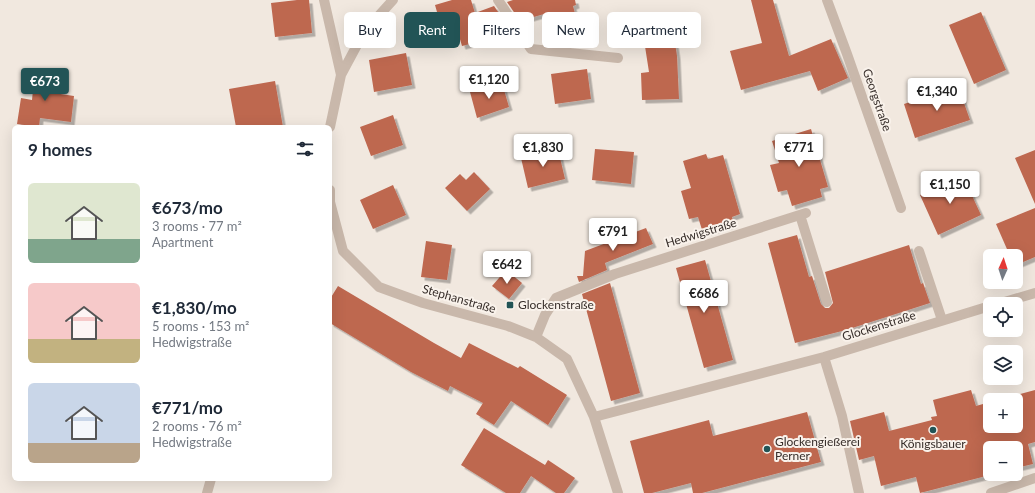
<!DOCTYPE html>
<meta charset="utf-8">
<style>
body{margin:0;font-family:Lato,sans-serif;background:#f2f2f3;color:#1f2937;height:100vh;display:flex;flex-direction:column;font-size:15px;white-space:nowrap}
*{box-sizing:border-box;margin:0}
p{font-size:13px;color:#747a83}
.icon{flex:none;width:22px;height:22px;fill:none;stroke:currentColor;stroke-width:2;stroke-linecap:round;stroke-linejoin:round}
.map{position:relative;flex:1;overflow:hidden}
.side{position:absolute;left:12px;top:125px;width:320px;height:356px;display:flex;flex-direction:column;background:#fff;border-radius:6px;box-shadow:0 4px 16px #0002}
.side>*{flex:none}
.top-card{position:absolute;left:344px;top:12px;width:380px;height:36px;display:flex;gap:8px}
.needle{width:26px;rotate:3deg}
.tools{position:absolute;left:983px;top:249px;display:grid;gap:8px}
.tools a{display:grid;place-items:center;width:40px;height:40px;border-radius:6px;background:#fff;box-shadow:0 4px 16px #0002;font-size:20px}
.price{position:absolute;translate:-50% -34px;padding:0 9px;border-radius:4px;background:#fff;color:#222;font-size:13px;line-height:26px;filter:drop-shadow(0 1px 2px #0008)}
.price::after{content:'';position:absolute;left:50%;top:24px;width:12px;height:9px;margin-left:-6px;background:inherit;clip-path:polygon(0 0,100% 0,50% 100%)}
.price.selected{background:#225456;color:#fff}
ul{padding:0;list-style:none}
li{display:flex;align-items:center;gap:12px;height:100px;padding:0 16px}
li span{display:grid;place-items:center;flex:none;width:112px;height:80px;border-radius:6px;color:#555}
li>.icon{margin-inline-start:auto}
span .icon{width:48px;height:48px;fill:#fffc;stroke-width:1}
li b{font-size:17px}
h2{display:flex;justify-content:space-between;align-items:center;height:48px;padding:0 16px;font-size:17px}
.chip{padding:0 14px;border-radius:6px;background:#fff;box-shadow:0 4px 16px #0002;font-size:14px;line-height:36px}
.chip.selected{background:#225456;color:#fff}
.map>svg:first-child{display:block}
.building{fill:#be6750;filter:url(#shadow)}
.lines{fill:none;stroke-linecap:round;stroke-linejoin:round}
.minor{stroke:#c9b8ab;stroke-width:10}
.poi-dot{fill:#225456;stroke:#f9f2eb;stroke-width:1.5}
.labels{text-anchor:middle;stroke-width:4;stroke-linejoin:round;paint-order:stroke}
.street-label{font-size:12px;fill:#372e2a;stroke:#f9f2eb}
.poi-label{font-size:12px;fill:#372e2a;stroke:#f9f2eb;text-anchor:start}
</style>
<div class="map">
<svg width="1035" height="493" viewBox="0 0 1035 493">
<defs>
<filter id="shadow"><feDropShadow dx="3.5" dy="3.5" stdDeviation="0" flood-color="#0004"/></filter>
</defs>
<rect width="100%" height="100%" fill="#f1e8df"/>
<path class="building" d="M297,0H309L312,33L275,37L271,3Z
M452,0H471L475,13L494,6L507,25L481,34L482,41L462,46L457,29L443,33L435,5Z
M513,0H575L576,5L573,6L579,28L551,37L544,14L520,21L507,2Z
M751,0H773L789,56L831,39L848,78L818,91L810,71L741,90L730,51L762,43Z
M981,12L1006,70L974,84L949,25Z
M674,36L677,56L679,99L642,100L641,73L649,72L644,40Z
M406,53L412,85L374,92L369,60Z
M587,69L591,99L555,104L551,74Z
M35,70L56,72L54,93L74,96L71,122L40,118L39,127L17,124L21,98L32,100Z
M275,81L283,127H236L229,89Z
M502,83L509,107L477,118L470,92Z
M958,86L970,120L915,138L904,104Z
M393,115L403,145L371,156L360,127Z
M811,129L828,187L820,189L822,197L792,206L787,190L778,192L770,165L779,163L772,141Z
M558,149L565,179L528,188L521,158Z
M595,149L634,152L631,184L592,180Z
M1035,150V204L1015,158Z
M706,154L708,159L723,155L740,214L732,217L734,224L703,233L698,217L689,219L681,191L691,188L683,161Z
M474,172L490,189L467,211L445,188L460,174L466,180Z
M963,176L981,215L938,235L920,195Z
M393,185L406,215L373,229L360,200Z
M1035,208V257L1016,265V256H1010L996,224Z
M646,228L653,244L605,263L607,270L579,282L577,276H583L585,251Z
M797,235L809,277L812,276L821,304L825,308H829L833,303L825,272L909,245L921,284L923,283L930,303L846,330L795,343L768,243Z
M426,241L452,245L447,280L421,277Z
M705,260L733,360L704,368L676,268Z
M506,270L522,283L509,299L492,286Z
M610,283L640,393L611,401L582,294Z
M338,286L434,343L461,358L469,343L518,368L520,366L567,395L548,425L511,401L494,425L476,414L483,403L450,386L448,391L411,372L330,323V299Z
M971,390L976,406L990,402V426H1016V400H998L1035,390V442L1028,444L1033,464L1016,468V448H990V474H994L920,493L916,477L881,486L874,456L859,460L850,421L884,412L889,431L932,420L931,417L937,416L933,400Z
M807,412L821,462L702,493H693L691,483L652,493H644L630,441L709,420L713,436Z
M484,428L545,465L548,460L575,478L564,493H556L531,476L520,493H506L461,465Z"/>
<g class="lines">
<path class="minor" d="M324,0L341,75
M498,0L531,49L618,58
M827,0L847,54L901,208
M330,127L341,75L364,32L393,0
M330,190V202L343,251L379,287L423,303L508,326L536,337L567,359L594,417L618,493
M800,215L827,302
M919,251L942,320
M998,304L1035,293
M536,337L545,315L556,298L615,274L806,213
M824,357L842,416L859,493
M594,417L824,357L990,306
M207,493L211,479
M991,493L1035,478"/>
</g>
<g class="poi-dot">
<rect x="506" y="301" width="8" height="8" rx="2"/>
<circle cx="933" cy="430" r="4"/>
<circle cx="767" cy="449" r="4"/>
</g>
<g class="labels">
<g class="street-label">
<text transform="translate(877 100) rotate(71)" y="4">Georgstraße</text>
<text transform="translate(701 233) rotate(-17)" y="4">Hedwigstraße</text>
<text transform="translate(459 299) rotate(16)" y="4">Stephanstraße</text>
<text transform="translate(879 326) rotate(-17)" y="4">Glockenstraße</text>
</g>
<g class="poi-label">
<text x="518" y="309">Glockenstraße</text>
<text x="775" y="446">Glockengießerei<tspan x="775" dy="14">Perner</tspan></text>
<text x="933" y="448" text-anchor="middle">Königsbauer</text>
</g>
</g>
</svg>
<div class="tools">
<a><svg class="needle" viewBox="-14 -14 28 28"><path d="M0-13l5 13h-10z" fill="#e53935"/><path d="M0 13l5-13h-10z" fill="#747a83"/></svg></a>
<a><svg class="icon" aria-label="locate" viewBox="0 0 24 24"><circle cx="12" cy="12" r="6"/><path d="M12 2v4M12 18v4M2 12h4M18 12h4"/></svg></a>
<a><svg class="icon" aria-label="layers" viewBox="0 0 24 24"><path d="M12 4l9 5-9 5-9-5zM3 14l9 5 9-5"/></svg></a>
<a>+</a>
<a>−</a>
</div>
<b class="price" style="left:489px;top:100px">€1,120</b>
<b class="price selected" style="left:45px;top:102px">€673</b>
<b class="price" style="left:937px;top:112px">€1,340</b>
<b class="price" style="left:543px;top:168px">€1,830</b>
<b class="price" style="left:799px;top:168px">€771</b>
<b class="price" style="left:950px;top:205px">€1,150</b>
<b class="price" style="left:613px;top:252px">€791</b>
<b class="price" style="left:507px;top:285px">€642</b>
<b class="price" style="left:704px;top:314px">€686</b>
<div class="top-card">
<a class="chip">Buy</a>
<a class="chip selected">Rent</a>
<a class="chip">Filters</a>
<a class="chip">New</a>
<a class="chip">Apartment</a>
</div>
<section class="side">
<h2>9 homes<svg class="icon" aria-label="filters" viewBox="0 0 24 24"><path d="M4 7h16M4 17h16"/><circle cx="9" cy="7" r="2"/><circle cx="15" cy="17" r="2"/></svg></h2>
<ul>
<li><span style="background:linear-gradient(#dfe7d0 70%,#7fa58c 0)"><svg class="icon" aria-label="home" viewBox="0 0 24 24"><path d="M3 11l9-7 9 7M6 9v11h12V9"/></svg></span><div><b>€673/mo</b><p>3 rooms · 77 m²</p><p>Apartment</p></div></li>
<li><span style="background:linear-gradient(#f6c9c9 70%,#c2b280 0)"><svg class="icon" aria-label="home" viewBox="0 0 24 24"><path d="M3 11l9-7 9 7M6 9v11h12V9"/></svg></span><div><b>€1,830/mo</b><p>5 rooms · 153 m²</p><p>Hedwigstraße</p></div></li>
<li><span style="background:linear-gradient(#c9d6e8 75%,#b9a48a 0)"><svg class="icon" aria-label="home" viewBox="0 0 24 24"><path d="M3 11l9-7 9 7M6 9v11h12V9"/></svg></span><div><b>€771/mo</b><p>2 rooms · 76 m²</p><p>Hedwigstraße</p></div></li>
</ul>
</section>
</div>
